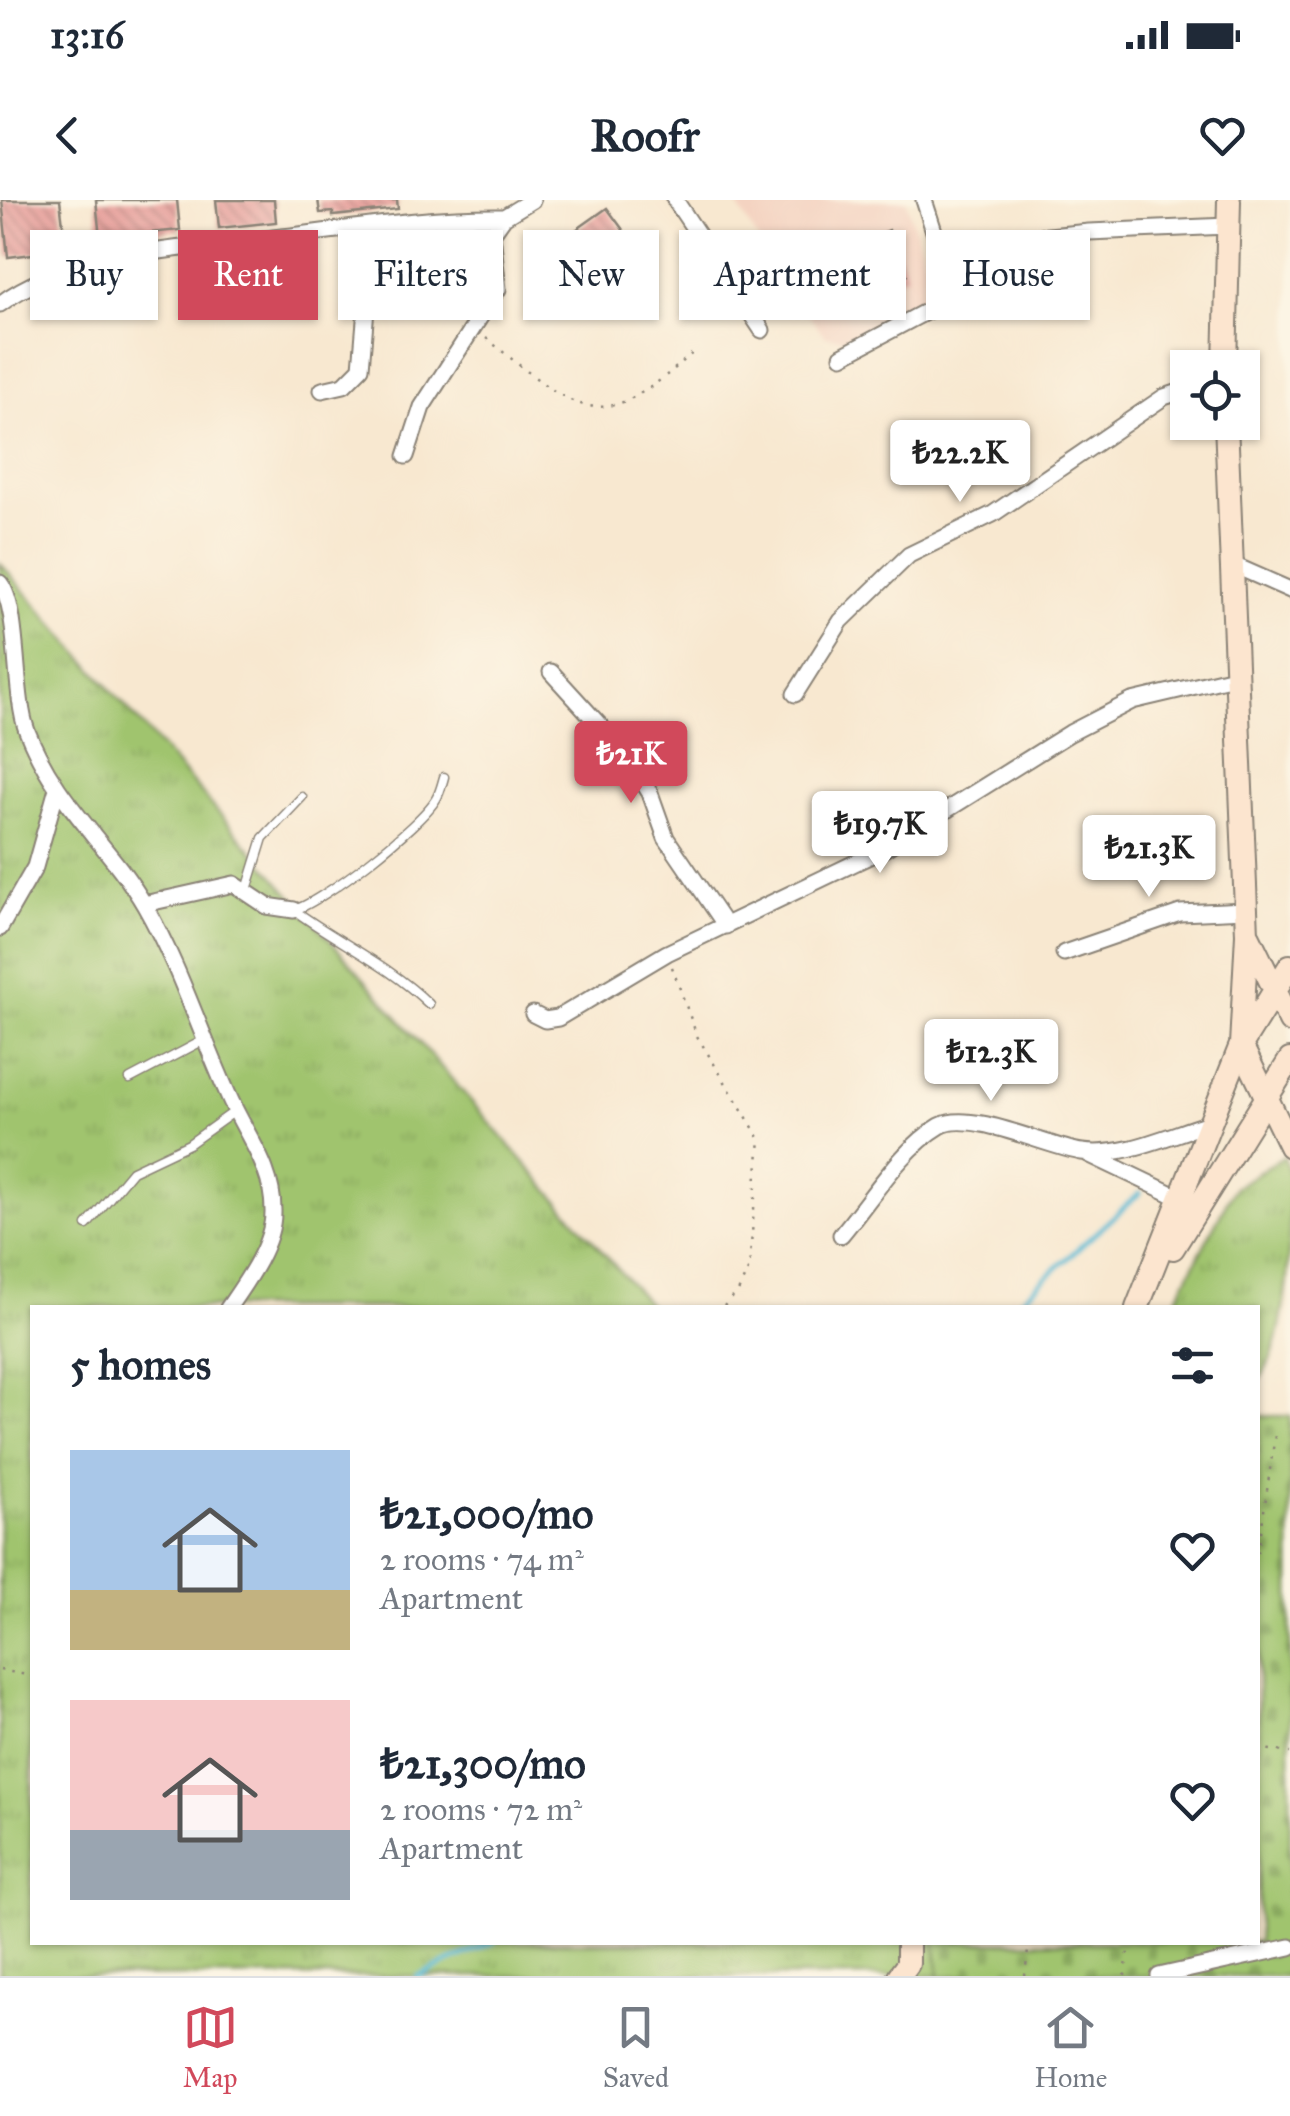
<!DOCTYPE html>
<meta charset="utf-8">
<style>
body{margin:0;font-family:"IM FELL Great Primer",serif;background:#f6f6f7;color:#1f2937;height:100vh;display:flex;flex-direction:column;font-size:38px;white-space:nowrap}
*{box-sizing:border-box;margin:0}
p{font-size:32px;color:#747a83}
.icon{flex:none;width:55px;height:55px;fill:none;stroke:currentColor;stroke-width:2;stroke-linecap:round;stroke-linejoin:round}
.map{position:relative;flex:1;overflow:hidden}
.drawer{position:absolute;left:30px;top:1105px;width:1230px;height:640px;display:flex;flex-direction:column;background:#fff;border-radius:0px;box-shadow:0 2px 8px #0004}
.drawer>*{flex:none}
.hud{position:absolute;left:30px;top:30px;width:1230px;height:90px;display:flex;gap:20px}
.controls{position:absolute;left:1170px;top:150px;display:grid;gap:20px}
.controls a{display:grid;place-items:center;width:90px;height:90px;border-radius:0px;background:#fff;box-shadow:0 2px 8px #0004;font-size:50px}
.price{position:absolute;translate:-50% -85px;padding:0 22px;border-radius:10px;background:#fff;color:#222;font-size:32px;line-height:65px;filter:drop-shadow(0 2px 5px #0008)}
.price::after{content:'';position:absolute;left:50%;top:60px;width:30px;height:22px;margin-left:-15px;background:inherit;clip-path:polygon(0 0,100% 0,50% 100%)}
.price.on{background:#d1495b;color:#fff}
ul{padding:0;list-style:none}
li{display:flex;align-items:center;gap:30px;height:250px;padding:0 40px}
li span{display:grid;place-items:center;flex:none;width:280px;height:200px;border-radius:0px;color:#555}
li>.icon{margin-inline-start:auto}
span .icon{width:120px;height:120px;fill:#fffc;stroke-width:1}
li b{font-size:42px}
h2{display:flex;justify-content:space-between;align-items:center;height:120px;padding:0 40px;font-size:42px}
.chip{padding:0 35px;border-radius:0px;background:#fff;box-shadow:0 2px 8px #0004;font-size:35px;line-height:90px}
.chip.on{background:#d1495b;color:#fff}
.status{display:flex;justify-content:space-between;align-items:center;height:70px;padding:0 50px;background:#fff;direction:ltr}
.status svg{height:28px;fill:currentColor}
header{display:flex;justify-content:space-between;align-items:center;height:130px;padding:0 40px;background:#fff;font-size:45px;font-weight:700}
.dock{display:flex;justify-content:space-around;align-items:center;height:140px;border-top:2px solid #e0e1e3;background:#fff;font-size:28px;color:#747a83}
.dock a{display:grid;justify-items:center;gap:5px}
.dock .on{color:#d1495b}
.map>svg:first-child{display:block}
.built{fill:#f4d3c1}
.grass{fill:url(#grass-tufts);stroke:#5e7045;stroke-width:2.5}
.cemetery{fill:url(#cemetery-stones);stroke:#5e7045;stroke-width:2.5}
.lines{fill:none;stroke-linecap:round;stroke-linejoin:round}
.stream{stroke:#55b9d4;stroke-width:5}
.building{fill:url(#building-back-hatch)}
.lane-casing{stroke:#8a8276;stroke-width:11}
.street-casing{stroke:#8a8276;stroke-width:19}
.secondary-casing{stroke:#8a8276;stroke-width:26}
.path{stroke:#8a8276;stroke-width:2.5;stroke-dasharray:2.5 8;stroke-linecap:butt}
.lane{stroke:#fff;stroke-width:8}
.street{stroke:#fff;stroke-width:15}
.secondary{stroke:#fce5cf;stroke-width:22}
</style>
<div class="status"><b>13:16</b><svg viewBox="0 0 49 12"><path d="M0 12V9h3v3zM5 12V6h3v6zM10 12V3h3v9zM15 12V0h3v12zM26 1h20v11H26zM47 4h2v5h-2z"/></svg></div>
<header><svg class="icon" aria-label="back" viewBox="0 0 24 24"><path d="M15 5l-7 7 7 7"/></svg>Roofr<svg class="icon" aria-label="heart" viewBox="0 0 24 24"><path d="M12 20l-8-8c-3-5 5-10 8-4 3-6 11-1 8 4z"/></svg></header>
<div class="map">
<svg width="1290" height="1776" viewBox="0 0 1290 1776">
<defs>
<pattern id="grass-tufts" width="24" height="20" patternUnits="userSpaceOnUse" patternTransform="scale(2.5)"><rect width="24" height="20" fill="#a0c46e"/><path d="M3 7l-1-3M5 7V3M7 7l1-3M15 17l-1-3M17 17v-4M19 17l1-3" fill="none" stroke="#89a85f"/></pattern>
<pattern id="cemetery-stones" width="16" height="16" patternUnits="userSpaceOnUse" patternTransform="scale(2.5)"><rect width="16" height="16" fill="#a0c46e"/><path d="M2 7V4a2 2 0 0 1 4 0v3zM10 15v-3a2 2 0 0 1 4 0v3z" fill="#89a85f"/></pattern>
<pattern id="building-back-hatch" width="6" height="6" patternUnits="userSpaceOnUse" patternTransform="scale(2.5)"><rect width="6" height="6" fill="#e59794"/><path d="M-1 5l2 2M0 0l6 6M5-1l2 2" fill="none" stroke="#b97a78"/></pattern>
</defs>
<rect width="100%" height="100%" fill="#fcf5e5"/>
<filter id="ink" filterUnits="userSpaceOnUse"><feTurbulence type="fractalNoise" baseFrequency=".01" numOctaves="2"/><feDisplacementMap in="SourceGraphic" scale="20" xChannelSelector="R" yChannelSelector="G"/><feConvolveMatrix kernelMatrix="1 2 1 2 8 2 1 2 1" color-interpolation-filters="sRGB"/></filter>
<filter id="wash" filterUnits="userSpaceOnUse"><feTurbulence type="fractalNoise" baseFrequency=".0048" numOctaves="4" result="noise"/><feDisplacementMap in="SourceGraphic" scale="40" xChannelSelector="R" yChannelSelector="G"/><feGaussianBlur stdDeviation="2.25" result="paint"/><feColorMatrix in="noise" values="0 0 0 0 0 0 0 0 0 0 0 0 0 0 0 0 0 1.4 0 .05"/><feComposite in="paint" operator="in"/></filter>
<g filter="url(#wash)">
<rect width="100%" height="100%" fill="#f8e8d0"/>
<path class="built" d="M734,0H906L927,67L922,102L847,139L825,136L790,92Z"/>
<path class="grass" d="M0,363L651,1107L32,1108V1742H935L939,1776H0Z
M1284,956L1290,977C1290,1035 1290,1144 1258,1181V1108L1172,1107L1234,988Z"/>
<path class="cemetery" d="M1258,1216H1290V1776H939L935,1742H1258Z"/>
<g class="lines">
<path class="stream" d="M1012,1108L1140,993
M418,1776L494,1742"/>
</g>
<g id="blocks">
<path class="building" d="M2,0H60L66,50L8,57Z
M96,0H177L180,30L100,38Z
M216,0H274L276,22L219,28Z
M318,0H397L398,9L333,16V12L320,13Z
M607,8L629,38L595,62L573,32Z
M889,30L907,75L812,112L795,67Z"/>
</g>
</g>
<g filter="url(#ink)">
<use href="#blocks" fill-opacity="0" stroke="#8a8276" stroke-width="2.5"/>
<g class="lines">
<g class="lane-casing">
<path id="lane" d="M247,690L263,638L302,597
M294,710C323,702 421,625 436,599C440,593 442,584 444,577
M294,710C339,743 389,765 429,804
M130,879L206,839
M87,1025L132,971L189,944L235,911"/>
</g>
<g class="street-casing">
<path id="street" d="M675,0L762,130
M924,0L939,47
M0,104C69,51 197,48 282,37C356,28 429,16 504,17
M842,156L948,100L939,47L1089,32L1228,26
M322,190L344,185L361,168L373,26
M406,256L422,207L498,89L492,34L504,17L532,0
M1231,364L1290,390
M0,383C20,409 13,493 27,531C57,606 108,642 145,706C181,769 201,836 231,901C248,938 274,970 273,1013C273,1045 246,1082 228,1108
M551,472L624,552L650,593L666,638L726,726
M795,494L841,421L909,355L993,314L1164,197L1188,189
M144,704L234,684L267,706L294,710
M0,728L35,667L56,592
M1064,753L1180,713L1246,710
M533,814L545,820L558,818L667,753L884,649L1070,533L1132,501L1234,477
M1088,954L1180,998
M841,1035C870,1001 901,949 940,926C970,909 1047,947 1082,952C1123,958 1171,934 1210,923
M1159,1776L1290,1747"/>
</g>
<g class="secondary-casing">
<path id="secondary" d="M1225,168L1229,0
M1226,222L1247,734L1241,845L1290,946
M1249,737L1290,821
M1173,1048L1290,860
M1137,1108L1241,845L1290,766
M899,1776L908,1764V1742"/>
</g>
<path class="path" d="M486,138C581,215 598,239 697,149
M672,767L697,836L760,939L749,1068L738,1092L722,1108
M1258,1353L1275,1235
M0,1470L32,1476
M1258,1548L1290,1553
M1025,1776L1029,1742
M1125,1776L1129,1742"/>
<use href="#lane" class="lane"/>
<use href="#street" class="street"/>
<use href="#secondary" class="secondary"/>
</g>
</g>
</svg>
<div class="controls">
<a><svg class="icon" aria-label="locate" viewBox="0 0 24 24"><circle cx="12" cy="12" r="6"/><path d="M12 2v4M12 18v4M2 12h4M18 12h4"/></svg></a>
</div>
<b class="price" style="left:960px;top:305px">₺22.2K</b>
<b class="price on" style="left:631px;top:606px">₺21K</b>
<b class="price" style="left:880px;top:676px">₺19.7K</b>
<b class="price" style="left:1149px;top:700px">₺21.3K</b>
<b class="price" style="left:991px;top:904px">₺12.3K</b>
<div class="hud">
<a class="chip">Buy</a>
<a class="chip on">Rent</a>
<a class="chip">Filters</a>
<a class="chip">New</a>
<a class="chip">Apartment</a>
<a class="chip">House</a>
</div>
<section class="drawer">
<h2>5 homes<svg class="icon" aria-label="filters" viewBox="0 0 24 24"><path d="M4 7h16M4 17h16"/><circle cx="9" cy="7" r="2"/><circle cx="15" cy="17" r="2"/></svg></h2>
<ul>
<li><span style="background:linear-gradient(#a9c7e8 70%,#c2b280 0)"><svg class="icon" aria-label="home" viewBox="0 0 24 24"><path d="M3 11l9-7 9 7M6 9v11h12V9"/></svg></span><div><b>₺21,000/mo</b><p>2 rooms · 74 m²</p><p>Apartment</p></div><svg class="icon" aria-label="heart" viewBox="0 0 24 24"><path d="M12 20l-8-8c-3-5 5-10 8-4 3-6 11-1 8 4z"/></svg></li>
<li><span style="background:linear-gradient(#f6c9c9 65%,#9aa5b1 0)"><svg class="icon" aria-label="home" viewBox="0 0 24 24"><path d="M3 11l9-7 9 7M6 9v11h12V9"/></svg></span><div><b>₺21,300/mo</b><p>2 rooms · 72 m²</p><p>Apartment</p></div><svg class="icon" aria-label="heart" viewBox="0 0 24 24"><path d="M12 20l-8-8c-3-5 5-10 8-4 3-6 11-1 8 4z"/></svg></li>
</ul>
</section>
</div>
<nav class="dock">
<a class="on"><svg class="icon" aria-label="map" viewBox="0 0 24 24"><path d="M3 6l6-2 6 2 6-2v14l-6 2-6-2-6 2zM9 4v14M15 6v14"/></svg>Map</a>
<a><svg class="icon" aria-label="saved" viewBox="0 0 24 24"><path d="M7 4h10v16l-5-4-5 4z"/></svg>Saved</a>
<a><svg class="icon" aria-label="home" viewBox="0 0 24 24"><path d="M3 11l9-7 9 7M6 9v11h12V9"/></svg>Home</a>
</nav>
